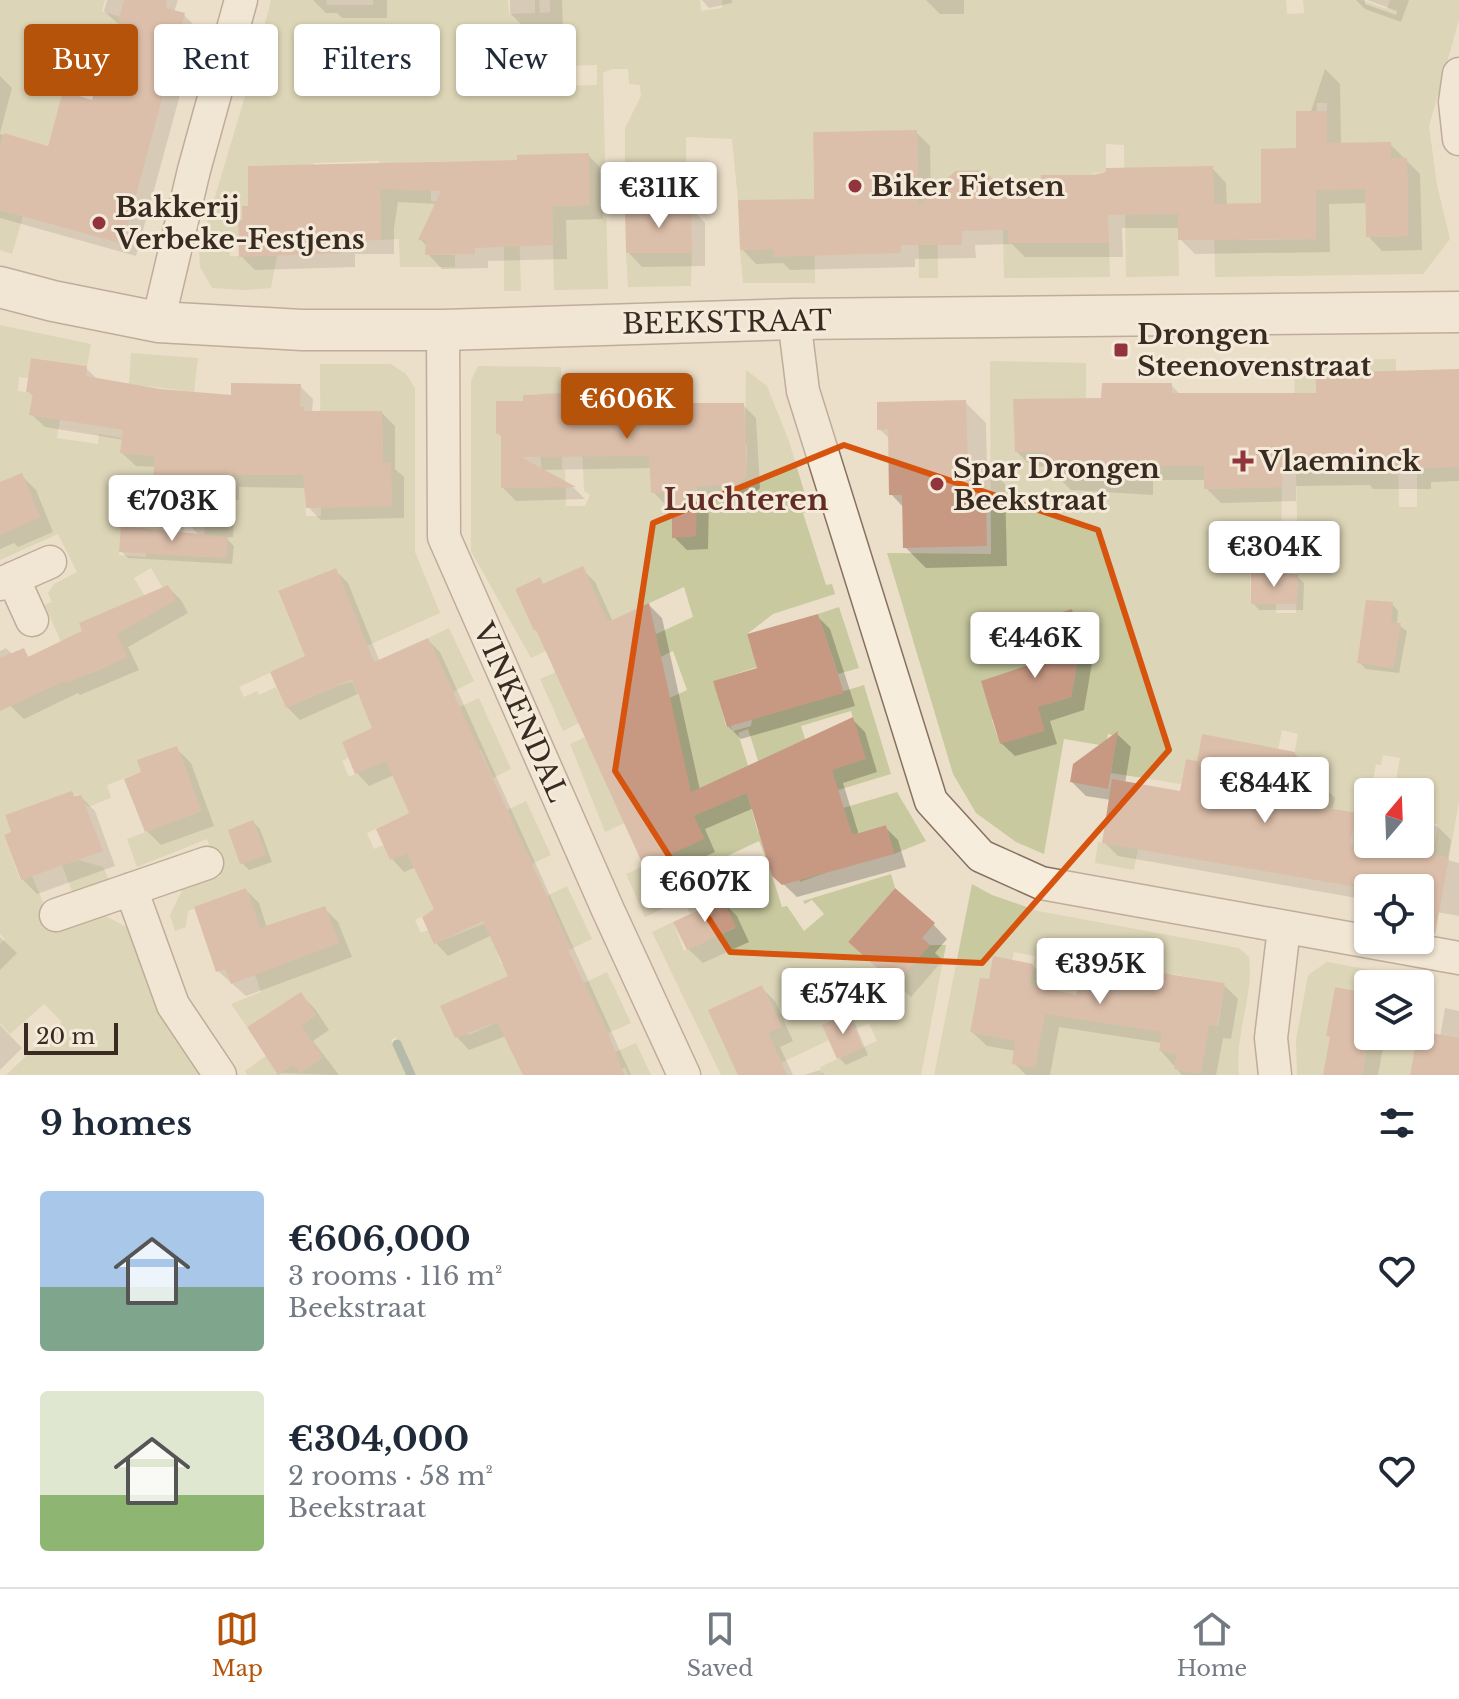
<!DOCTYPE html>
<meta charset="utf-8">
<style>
body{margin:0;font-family:"Libre Baskerville",serif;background:#f6f6f7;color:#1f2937;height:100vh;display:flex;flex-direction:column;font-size:30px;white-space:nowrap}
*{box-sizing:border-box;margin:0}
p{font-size:26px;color:#747a83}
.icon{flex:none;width:44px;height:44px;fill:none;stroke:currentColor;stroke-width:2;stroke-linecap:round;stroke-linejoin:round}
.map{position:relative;height:1075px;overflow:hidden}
.panel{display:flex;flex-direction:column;background:#fff;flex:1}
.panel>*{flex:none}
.hud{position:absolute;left:24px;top:24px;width:800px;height:72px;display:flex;gap:16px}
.needle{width:52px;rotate:19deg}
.controls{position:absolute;left:1354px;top:778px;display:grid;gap:16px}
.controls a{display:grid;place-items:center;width:80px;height:80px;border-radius:8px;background:#fff;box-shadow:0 2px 6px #0004;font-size:40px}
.scale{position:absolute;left:24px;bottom:20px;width:94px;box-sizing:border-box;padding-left:8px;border:4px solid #392b22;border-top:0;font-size:22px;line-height:28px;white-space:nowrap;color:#392b22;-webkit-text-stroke:6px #f4ead9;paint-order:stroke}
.price{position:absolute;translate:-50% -68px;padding:0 18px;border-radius:8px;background:#fff;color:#222;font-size:26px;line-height:52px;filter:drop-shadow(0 2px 4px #0008)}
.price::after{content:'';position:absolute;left:50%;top:48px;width:24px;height:18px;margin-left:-12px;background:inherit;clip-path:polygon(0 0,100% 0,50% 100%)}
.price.current{background:#b45309;color:#fff}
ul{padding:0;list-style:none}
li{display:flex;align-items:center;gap:24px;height:200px;padding:0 40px}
li span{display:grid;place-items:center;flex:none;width:224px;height:160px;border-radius:8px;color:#555}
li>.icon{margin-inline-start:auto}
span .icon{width:96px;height:96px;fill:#fffc;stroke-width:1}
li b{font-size:34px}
h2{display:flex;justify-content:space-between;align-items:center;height:96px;padding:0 40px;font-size:34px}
.pill{padding:0 28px;border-radius:8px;background:#fff;box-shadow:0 2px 6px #0004;font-size:28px;line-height:72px}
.pill.current{background:#b45309;color:#fff}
.dock{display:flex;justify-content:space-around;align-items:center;height:112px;border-top:2px solid #e0e1e3;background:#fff;font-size:22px;color:#747a83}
.dock a{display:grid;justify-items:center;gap:4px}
.dock .current{color:#b45309}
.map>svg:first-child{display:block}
.green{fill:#c8c99f;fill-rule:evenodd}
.shadow{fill:#0003}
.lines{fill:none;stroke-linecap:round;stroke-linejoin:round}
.stream{stroke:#718f85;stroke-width:9}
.building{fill:#c79983}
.minor-casing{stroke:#877160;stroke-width:35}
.tertiary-casing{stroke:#877160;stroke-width:43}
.minor{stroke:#f7eddd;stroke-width:32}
.tertiary{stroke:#f7eddd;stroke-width:40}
.marked{fill:none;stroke:#d6540e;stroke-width:6;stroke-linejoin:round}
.poi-dot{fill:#92343d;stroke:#f4ead9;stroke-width:3}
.labels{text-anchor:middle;stroke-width:6;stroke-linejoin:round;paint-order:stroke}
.poi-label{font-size:28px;font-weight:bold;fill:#392b22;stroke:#f4ead9;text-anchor:start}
.street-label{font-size:28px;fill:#392b22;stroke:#f4ead9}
.neighbourhood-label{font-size:30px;font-weight:bold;fill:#622c25;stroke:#f4ead9}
</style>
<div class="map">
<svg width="1459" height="1075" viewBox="0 0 1459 1075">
<rect width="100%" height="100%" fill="#ecdfca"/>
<path class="green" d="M0,0H105L102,11L120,17L141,32L144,53L194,67L193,72L95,46L81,96L63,92L48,146L4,133L0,147Z
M271,0H326L327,5H373V0H508L509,14L535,13V0H539L540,13L550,12V0H700L701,11L722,8V0H1286L1287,14L1304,13L1303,0H1361L1387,9L1390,0H1459V20L1429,126L1437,185L1450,239L1423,274L1215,277L1213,167L1178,214L1179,276L1126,277L1124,145L1106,144V172L1093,173L1089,183L1072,175H1041V184L1038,185L1039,243H1109L1110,277L1004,278L1002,191L984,171H954L937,192L938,278H919L917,131L813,132L815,283H743L740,250L773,249L798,256L739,210L732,139L686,137V170L657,171L658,207H625V128L641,96L640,85L629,84L628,69H612L603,73L608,289L554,290L552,206L590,205L517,155L521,291H504V236L482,161L417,162L431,190V201L436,202L426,238V255H455V267H400L399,239L381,240L379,161L313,163L315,234L288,165L248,166V206H242V220L238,221V237L230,238V256H277L271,288L245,290L212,288L200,267L199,250L255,63ZM597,65V85L562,86L561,66ZM1317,103H1327V139L1297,140L1296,111H1317ZM1391,158H1407L1408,236L1366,237L1365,189ZM1315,176L1316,239L1247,240L1246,204L1266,203Z
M0,210L23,216L12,254L0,250Z
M626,253H692L691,286L628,287Z
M0,325L91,344L87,366L32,358L28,378L19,377L18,391L33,393L30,415L60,419L57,438L98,444L99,434L122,438L121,453L155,456L153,477L180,452L219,488H226L228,455L268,456V475H287L303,455L306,516H321L320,364H391L406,374L415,388V552L440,613L300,676L293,662L239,687L244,697L257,691L259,695L276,687L286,708L339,685L352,682L365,710L405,713L342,742L348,758L342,761L349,777L388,758L382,743L479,698L511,769L493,778L481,750L478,751L424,806L367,833L374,849L383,845L390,860L434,841L454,900L415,920L421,933L428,930L441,941L501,917L496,950L501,964L507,962L512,974L441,1006L455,1038L467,1033L469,1035L514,1015L576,1069L636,1043L651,1075H629L625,1067L607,1075H413L396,1037L391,1040L407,1075H247L245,1071L266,1056L294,1065L300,1073L323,1057L301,1026L316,1015L304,997L279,1006L247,1027L231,1004L261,992L255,975L260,928L246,888L188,911L186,927L175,931L170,915L182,890L221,876L207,839L137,867L127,839L201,811L177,746L141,772L107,785L111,798L88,807L86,804L82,805L78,794L61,800L46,818L39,803L5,815L11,832L4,835L20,880L32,876L55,930L100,913L130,929L206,1075H6L62,1022L44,1004L10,1034L0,1023V944L5,939L0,934V686L10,706L57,684L55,678L91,673L127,657L79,623L83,632L61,642L45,605L52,602L48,593L54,584L77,572L58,534L0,560ZM343,411H382L383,463H391V506ZM185,504L206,506L203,557L182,555ZM122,527L148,530L146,557L119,555ZM151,568L171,602L154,612L134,578ZM335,568L358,623L300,644L278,592Z
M131,353L198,358L194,392L129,384Z
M1396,359L1399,507H1417V465L1459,467V801L1449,858L1433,855L1438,825L1420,820V792H1394L1400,758L1383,755L1381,765L1376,764L1371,792H1368L1366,821L1340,810L1318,806L1321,783L1290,778L1298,734L1282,730L1273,775L1202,734L1197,761L1186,759L1181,784L1111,773L1116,736L1108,734L1106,746L1064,739L1044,854L1016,842L976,813L953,774L887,553L991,554L990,361L1086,363V481H1138L1139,466H1175V435L1203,434L1205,489L1282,487L1281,542L1249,543L1251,604H1276V613H1296L1298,574L1294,361ZM1315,373L1375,470V474H1356V471L1315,472L1314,443L1317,442ZM1063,399L1073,476H1055L1054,465L1048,464V452H1016ZM1051,615L1061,646H1080L1071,697L1048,704L1034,696L1000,744L992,720L1046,678L1030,622ZM1363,620L1401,623L1393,667L1357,662Z
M478,366L561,367L562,469H565L566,506H585L590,495L584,491L582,445L618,456H632V424L649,456L651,493H664V487L738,484L744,478V469L747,468V445L745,444L746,370L767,386L789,441L810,511L803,513L826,585L832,584L835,594L773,614L747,634L757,667L714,681L726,726H730L733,731L751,726L752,719L864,685L891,774L782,807L766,786L748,729L738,733L750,772L739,770L715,782L747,793L758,832L762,830L825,873L800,882L797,871L768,863L782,907L787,906L804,931L824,914L812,900L805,904L803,901L891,874L895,888L848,942L895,984L930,945H946L921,1075H823L820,1067L877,1041L869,1023L855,1029L848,1013L829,1040L755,1075H721L652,932L673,922L684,951L735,928L723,899L690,914L683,899L645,917L626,874L704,838L683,796L605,832L570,744L635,714L637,643L693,617L684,587L531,658L471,551V381ZM538,394L542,487L501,488V434L496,433V401H523V395ZM672,498H696V536L672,537ZM539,577L543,584L598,602L534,631L515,589ZM673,651L687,690L663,701L648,663ZM851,711L865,759L816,774L801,726ZM759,841L767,861L732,877L723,858ZM762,985L781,1026L768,1033L773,1045L708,1010Z
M839,607L859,668L838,674L818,614Z
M449,628L474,681L453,692L428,638Z
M556,672L579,723L563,731L540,679Z
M897,792L926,841L894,854L886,825L852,835L843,808Z
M526,801L551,855L532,864L507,810Z
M1098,842L1138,849L1134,870L1095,863Z
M79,860L103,867L109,880L73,894L62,865Z
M972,884L992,895L1038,911L1239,948L1249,957C1254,997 1234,1035 1239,1075H934ZM1090,943L1120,948L1117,966L1126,968L1068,1017L1076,995L1082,960H1086ZM1014,952L1035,956L1019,1041L970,1032L980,979H989L993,957L1012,960ZM1172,974L1225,983L1218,1026L1199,1023L1201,1074L1174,1069L1177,1054L1159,1051Z
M567,886L592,939L571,949L547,896Z
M1327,962L1404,976L1403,984H1368V993L1335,987L1326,1036L1330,1037L1335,1075H1297L1296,1040L1308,975Z
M607,972L631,1023L608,1033L584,983Z
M1369,1036H1417L1410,1075H1362Z"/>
<path class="shadow" d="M107,0H178L174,12L184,15L198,29L136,256L0,218V134L49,148L104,92L123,28L104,11Z
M313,0H387V18H342L337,13H326Z
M510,0H562L563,25L524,27L510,13Z
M702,0H732V3L709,8Z
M964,0V14H940L926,0Z
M1356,0H1365V4L1396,15L1397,11L1367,0H1409L1401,22L1365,9Z
M1325,69L1340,84L1341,145L1390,144L1420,174L1422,250L1382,251L1368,236L1367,203L1329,204L1330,252L1195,254L1180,239V228H1122L1123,257H1025L1012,244L975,245L976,258L915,259V267L790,270L783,263L756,264L742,249L916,132L930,146L931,197L1003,193L1040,194L1092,177L1212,168L1226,183L1227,206L1263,205L1298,150Z
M0,76L12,88L0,133Z
M588,155L602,169L603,219L566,220L567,259L488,261V268L442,269L428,254V247L421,240L438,204L398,202L394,228V254H355V267L255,270L241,256L244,208L519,162Z
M691,208L705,223V266L642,267L628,252Z
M86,368L98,380L160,391L232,397L300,386L313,399L312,413H382L395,426V469L404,477V518L321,520L308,507L306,488L239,487V500H235L233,537H225L234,546L232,564L128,558L121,551L200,536L186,522L188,492L168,490L155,477L156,467L136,466L122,453L124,440L45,427L31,414L34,397L28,391Z
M1459,371V481L1431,482V489H1373L1370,485L1296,486V501L1221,503L1206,488V480H1153V495L1071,490L1056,475L1053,466L1032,467L1017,452L1103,400L1171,385L1181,395H1318Z
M650,385L663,398V405H743L756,418L760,488L751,497L709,498L708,549L687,550L674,537V505H666L653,492L651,468L539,470L574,488L585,499L516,501L503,488V438L498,433L525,403Z
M965,402L986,423L987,466L1005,484L1007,566L926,568L905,547L904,508L891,494L890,439L879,429Z
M22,476L36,490L53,532L18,547L14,543L0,549V485Z
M582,569L595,582L613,622L649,605L662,618L700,790L852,719L865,732L877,772L843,783L859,835L885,827L898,840L906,867L797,897L774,875L754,808L705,829L715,852L658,878L645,866L541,635L536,630L517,590L539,580L545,586Z
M335,570L348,583L380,662L428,640L440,652L631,1075H527L506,1036L469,1050L457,1037L511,977L492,935L448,956L436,943L425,917L437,910L416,867L404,872L392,859L411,814L394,775L369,786L357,773L375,729L360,693L300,720L287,707L307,657Z
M1297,576L1304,583L1303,610H1259L1253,603Z
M168,587L181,600L188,613L128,647L139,670L80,695L78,693L24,719L0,696V651L6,648L13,655L23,651L30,658Z
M1392,604L1398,611L1397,624L1407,631L1399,673L1366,669L1359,662Z
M1072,611L1085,625L1092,663L1084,710L1050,721L1057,744L1015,756L1001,743Z
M817,616L830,629L855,706L741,739L728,726L759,669Z
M1117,734L1131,747L1125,784L1181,793L1199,764L1294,753L1308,767L1305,782L1321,784L1335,798L1332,811L1368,818V844H1420V823L1437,826L1451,840L1448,860L1459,863V916L1420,909V888H1368V900L1118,856L1104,842L1111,800L1086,796L1072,782Z
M176,748L191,763L214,826L161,845L147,831L144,773Z
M75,797H81L95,811L115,866L37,894L22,879Z
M253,822L260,829L272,862L249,870L242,863Z
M246,890L259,903L267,928L324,908L338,922L352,957L246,996L218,971Z
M722,901L737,916L749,942L703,963L688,949Z
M933,924L947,939L935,953L943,960L911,997L864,956Z
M0,937L17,953L0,970Z
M1119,950L1134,964L1132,970L1224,985L1238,999L1231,1039L1223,1038L1216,1075H1182L1161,1051L1162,1043L1059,1027L1050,1075H1026L1014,1063L1016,1051L987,1046L972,1032L990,982L1032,965L1047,979L1045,990L1078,998Z
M762,988L775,1001L793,1041L780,1047L793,1075H743Z
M301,995L315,1009L329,1030L313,1041L339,1075L280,1073Z
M1368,995V1036H1385L1378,1075H1328L1332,1039L1328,1035Z
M1445,1008L1459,1011V1075H1412L1420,1033L1440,1037Z
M847,1016L854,1022L868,1055L846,1065L839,1058L825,1026Z
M0,1025L22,1048L0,1070Z
M820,1070L825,1075H804Z"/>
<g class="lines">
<path class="stream" d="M397,1044L411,1075"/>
</g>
<path class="building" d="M124,0H167L166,8L185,13L123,244L0,210V147L4,133L48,146L63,91L92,100L95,87L103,89L121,27L117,26Z
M1296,111H1327V143L1391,142V158H1407L1408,236L1366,237L1365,189L1316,190V239L1178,240V214L1108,215L1109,243H1008V230L962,231V245H901V253L774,257L773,249L740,250L738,200L814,199L813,132L917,130L918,207L955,171L984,170L1004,191L1038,192L1041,175H1092L1106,172V168L1213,166L1214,204L1261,203V149L1296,148Z
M589,153L590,205L552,206L553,245L475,248V254L425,255L426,240H418L441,191L380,189L381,240L341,241V253L239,257L238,220H242V206H248V166L517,160V155Z
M691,206L692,253H626L625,207Z
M31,358L87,366L86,376L160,389L231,395V383L301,384L300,407H304V411H382L383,463L391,462L392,506L306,508L303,475H227L226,488H223L221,525L184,523L186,481L153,478L155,456L120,453L123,430L29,415L33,393L26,392Z
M1459,369V467L1417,468V474H1356V471L1282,472V487L1204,489V466H1139V481L1112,480V478L1054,476V465L1048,464V452H1015L1013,399L1101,398L1102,383H1172V393H1316L1315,373Z
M651,383V403H744L747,475L738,484L697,486L696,536L672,538V493H651L649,456L521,457L576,487L501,488V434H496V401H523V395L584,392V385Z
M966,400L968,461H985L987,546L903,548L902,495H889L888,429L877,430V402Z
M22,473L40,517L0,535V482Z
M121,526L228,537L226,558L119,552Z
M583,566L608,622L649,603L691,792L853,717L866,759L832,770L852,835L886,825L894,854L782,885L772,876L747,793L694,816L704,839L644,867L536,630L534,631L515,589L540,577L543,584Z
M336,568L374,662L428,638L571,949L568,950L608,1033L624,1075H523L497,1022L455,1038L440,1006L508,976L483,921L434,944L422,917L434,909L407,853L390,860L376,829L409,813L386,761L355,774L342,742L372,728L352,679L286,708L270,672L305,656L278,591Z
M1251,573L1298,574L1297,604H1251Z
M168,585L176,600L117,634L127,657L66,683L64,681L0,711V658L24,648L28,657L82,631L79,623Z
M1366,600L1393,602L1391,622L1401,623L1393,668L1357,663Z
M1072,609L1080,648L1071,697L1038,707L1045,731L1000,744L981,681L1041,661L1030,622Z
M818,614L844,693L727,727L713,681L757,668L747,634Z
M1118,731L1108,789L1070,782L1073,764Z
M1202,734L1295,752L1290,777L1322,783L1318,806L1356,813L1350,844H1435L1433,855L1449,858L1435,934L1420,932V888H1362L1102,843L1112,779L1180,791L1186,759L1197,761Z
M177,746L201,811L145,832L124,779L141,772L137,760Z
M72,791L74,796L81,795L103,851L21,880L4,835L11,832L5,815Z
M253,820L266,855L240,864L228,830Z
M246,888L260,928L325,906L339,943L231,984L225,969L216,972L194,907Z
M895,888L935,923L922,938L930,945L895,984L848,942Z
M723,899L736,927L687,950L673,922Z
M1090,943L1120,948L1117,966L1225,983L1217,1026L1209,1025L1201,1074L1174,1069L1177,1054L1159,1051L1162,1032L1045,1014L1035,1068L1012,1064L1015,1041L970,1032L980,978L989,979L993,956L1033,964L1030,985L1076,995L1082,962H1086Z
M762,985L781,1027L768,1033L787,1075H738L708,1010Z
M1335,987L1368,993V1041L1362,1075H1323L1330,1037L1326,1036Z
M301,992L316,1015L301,1026L323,1057L300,1073L294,1065L278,1075L247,1027Z
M848,1013L863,1048L837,1059L822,1025Z
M1420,1031L1459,1038V1075H1410L1417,1036H1420Z"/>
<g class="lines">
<g class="minor-casing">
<path id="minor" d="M1459,74L1455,102L1459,139
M794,319L803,391L931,801L981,856L1041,883L1459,958
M158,322L194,170L241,0
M443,330L444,537L608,910L684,1075
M13,578L32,620
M0,584L50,562
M131,889L173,1005L220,1075
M56,915L207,863
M1275,1075L1271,1038L1284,928"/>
</g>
<g class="tertiary-casing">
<path id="tertiary" d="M0,287L53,301L158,322L302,330H443L794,319L1459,312"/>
</g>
<use href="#minor" class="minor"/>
<use href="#tertiary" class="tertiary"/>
</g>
<path d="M0 0H1459V1075H0ZM844,445L1098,530L1169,750L982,963L730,952L615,771L653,523Z" fill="#ecdfca" fill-opacity=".55" fill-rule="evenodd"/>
<path class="marked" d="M844,445L1098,530L1169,750L982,963L730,952L615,771L653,523Z"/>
<g class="poi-dot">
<circle cx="855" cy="186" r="8"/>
<circle cx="99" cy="223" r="8"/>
<rect x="1113" y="342" width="16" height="16" rx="4"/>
<path d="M1239 449h8v8h8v8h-8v8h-8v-8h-8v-8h8z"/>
<circle cx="937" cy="484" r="8"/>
</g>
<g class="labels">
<g class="poi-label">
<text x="871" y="196">Biker Fietsen</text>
<text x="115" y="217">Bakkerij<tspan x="115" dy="32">Verbeke-Festjens</tspan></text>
<text x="1137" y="344">Drongen<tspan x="1137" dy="32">Steenovenstraat</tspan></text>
<text x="1259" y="471">Vlaeminck</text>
<text x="953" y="478">Spar Drongen<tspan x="953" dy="32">Beekstraat</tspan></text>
</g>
<g class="street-label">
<text transform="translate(727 322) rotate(-1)" y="10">BEEKSTRAAT</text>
<text transform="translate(521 712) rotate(66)" y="10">VINKENDAL</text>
</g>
<g class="neighbourhood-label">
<text x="746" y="510">Luchteren</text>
</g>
</g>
</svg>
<div class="controls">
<a><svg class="needle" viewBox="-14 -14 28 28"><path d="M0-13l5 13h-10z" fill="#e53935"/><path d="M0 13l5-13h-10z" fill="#747a83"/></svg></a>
<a><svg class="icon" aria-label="locate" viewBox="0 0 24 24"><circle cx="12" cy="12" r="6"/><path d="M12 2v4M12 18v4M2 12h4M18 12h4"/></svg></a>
<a><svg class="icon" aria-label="layers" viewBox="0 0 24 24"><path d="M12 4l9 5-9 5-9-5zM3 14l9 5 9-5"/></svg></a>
</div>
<div class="scale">20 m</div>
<b class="price" style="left:659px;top:230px">€311K</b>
<b class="price current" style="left:627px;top:441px">€606K</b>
<b class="price" style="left:172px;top:543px">€703K</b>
<b class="price" style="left:1274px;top:589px">€304K</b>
<b class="price" style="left:1035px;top:680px">€446K</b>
<b class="price" style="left:1265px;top:825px">€844K</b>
<b class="price" style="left:705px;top:924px">€607K</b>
<b class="price" style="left:1100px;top:1006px">€395K</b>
<b class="price" style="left:843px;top:1036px">€574K</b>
<div class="hud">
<a class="pill current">Buy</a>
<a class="pill">Rent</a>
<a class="pill">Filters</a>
<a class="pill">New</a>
</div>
</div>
<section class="panel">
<h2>9 homes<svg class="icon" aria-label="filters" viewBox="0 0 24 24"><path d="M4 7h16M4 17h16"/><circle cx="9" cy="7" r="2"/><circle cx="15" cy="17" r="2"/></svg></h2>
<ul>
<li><span style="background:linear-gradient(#a9c7e8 60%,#7fa58c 0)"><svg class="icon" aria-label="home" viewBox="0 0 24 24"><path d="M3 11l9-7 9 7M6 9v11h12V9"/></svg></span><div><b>€606,000</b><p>3 rooms · 116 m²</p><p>Beekstraat</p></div><svg class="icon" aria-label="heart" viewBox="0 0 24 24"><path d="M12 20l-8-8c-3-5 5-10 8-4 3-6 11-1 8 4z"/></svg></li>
<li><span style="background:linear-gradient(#dfe7d0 65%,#8fb573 0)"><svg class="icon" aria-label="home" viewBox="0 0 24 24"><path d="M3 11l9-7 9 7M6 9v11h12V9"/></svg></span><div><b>€304,000</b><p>2 rooms · 58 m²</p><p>Beekstraat</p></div><svg class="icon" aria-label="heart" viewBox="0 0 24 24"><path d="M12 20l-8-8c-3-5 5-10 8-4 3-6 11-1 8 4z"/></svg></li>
</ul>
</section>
<nav class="dock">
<a class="current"><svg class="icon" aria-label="map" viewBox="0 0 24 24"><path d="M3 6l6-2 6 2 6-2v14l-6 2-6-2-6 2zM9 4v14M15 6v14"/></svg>Map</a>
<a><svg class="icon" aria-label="saved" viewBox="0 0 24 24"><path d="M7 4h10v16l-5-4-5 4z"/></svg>Saved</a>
<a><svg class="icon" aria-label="home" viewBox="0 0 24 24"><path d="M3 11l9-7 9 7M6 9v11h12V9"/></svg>Home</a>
</nav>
